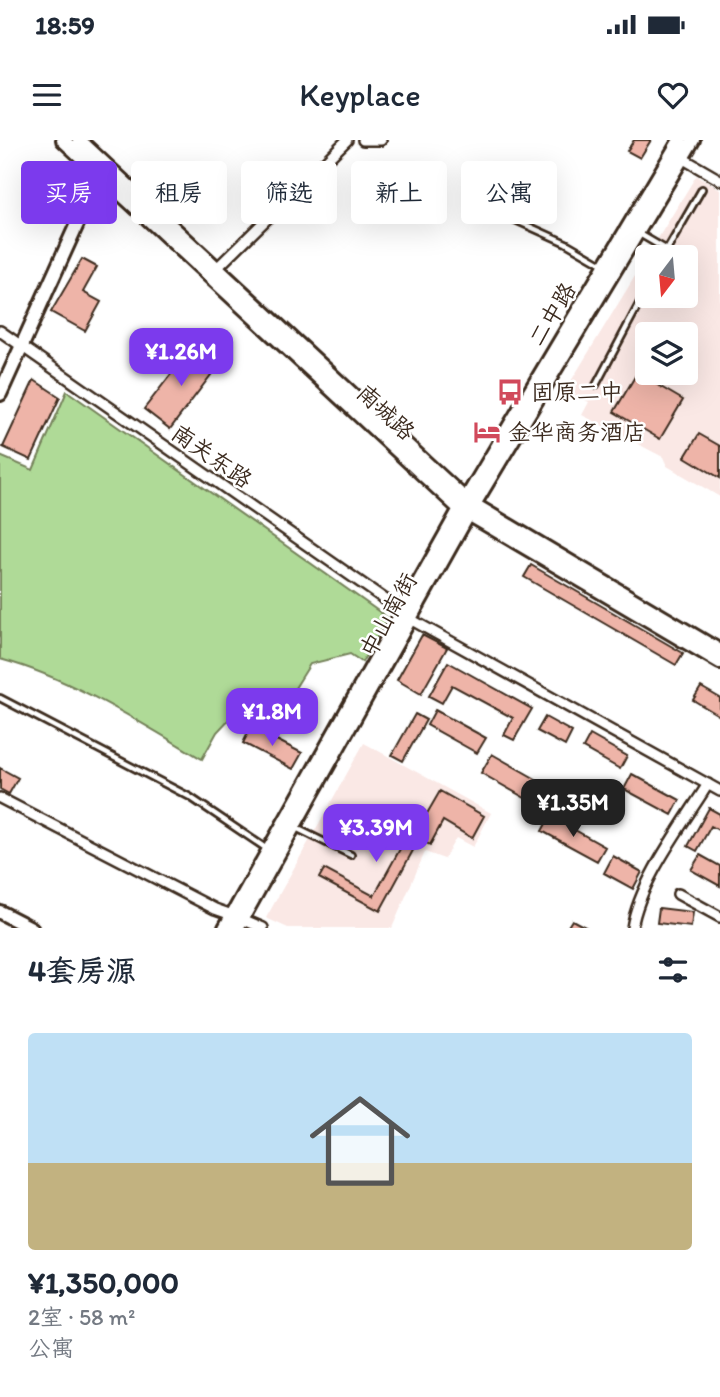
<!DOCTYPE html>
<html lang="zh">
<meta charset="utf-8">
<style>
body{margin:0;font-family:Itim,"LXGW WenKai TC",sans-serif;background:#f2f2f3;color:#1f2937;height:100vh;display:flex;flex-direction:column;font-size:26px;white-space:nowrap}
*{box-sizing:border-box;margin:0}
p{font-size:23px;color:#747a83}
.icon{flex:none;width:38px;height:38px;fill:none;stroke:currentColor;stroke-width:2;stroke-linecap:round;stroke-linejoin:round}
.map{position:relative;height:788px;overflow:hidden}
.details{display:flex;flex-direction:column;background:#fff;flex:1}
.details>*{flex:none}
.banner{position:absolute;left:21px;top:21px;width:679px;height:63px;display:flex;gap:14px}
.needle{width:46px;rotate:196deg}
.fabs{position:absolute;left:635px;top:105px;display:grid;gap:14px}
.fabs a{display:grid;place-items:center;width:63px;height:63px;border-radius:7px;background:#fff;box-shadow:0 7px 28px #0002;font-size:35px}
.price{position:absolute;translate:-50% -60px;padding:0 16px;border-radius:14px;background:#7c3aed;color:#fff;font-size:23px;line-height:46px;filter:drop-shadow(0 2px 4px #0008)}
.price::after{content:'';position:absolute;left:50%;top:42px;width:21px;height:16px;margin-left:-10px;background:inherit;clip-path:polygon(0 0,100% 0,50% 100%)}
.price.current{background:#222;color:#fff}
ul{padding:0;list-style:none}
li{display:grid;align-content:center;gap:14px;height:371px;padding:0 28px}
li+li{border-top:2px solid #e0e1e3}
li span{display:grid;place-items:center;height:217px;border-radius:7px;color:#555}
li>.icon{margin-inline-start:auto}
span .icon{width:126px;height:126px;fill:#fffc;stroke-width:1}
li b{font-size:30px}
h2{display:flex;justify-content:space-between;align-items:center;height:84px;padding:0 28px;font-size:30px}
.pill{padding:0 24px;border-radius:7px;background:#fff;box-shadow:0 7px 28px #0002;font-size:24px;line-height:63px}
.pill.current{background:#7c3aed;color:#fff}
.status{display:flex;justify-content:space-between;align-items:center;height:49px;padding:0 35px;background:#fff;direction:ltr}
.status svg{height:19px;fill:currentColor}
header{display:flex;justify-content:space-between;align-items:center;height:91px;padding:0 28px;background:#fff;font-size:32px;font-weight:600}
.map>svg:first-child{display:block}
.built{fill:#fae8e5;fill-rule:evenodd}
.green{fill:#afda97;stroke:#75825a;stroke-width:2}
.building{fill:#eeb4a8;stroke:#3b2a1e;stroke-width:2}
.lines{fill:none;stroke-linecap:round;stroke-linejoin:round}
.lane-casing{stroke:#3b2a1e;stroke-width:10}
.street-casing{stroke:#3b2a1e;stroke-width:14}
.secondary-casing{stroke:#3b2a1e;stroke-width:18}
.lane{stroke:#fff;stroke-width:4.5}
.street{stroke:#fff;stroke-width:9}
.secondary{stroke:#fff;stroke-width:12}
.labels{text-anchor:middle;stroke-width:5;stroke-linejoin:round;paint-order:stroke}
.street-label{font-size:23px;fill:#3b2a1e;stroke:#fff}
.poi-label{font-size:23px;fill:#3b2a1e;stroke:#fff;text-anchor:start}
</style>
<div class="status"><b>18:59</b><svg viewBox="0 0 49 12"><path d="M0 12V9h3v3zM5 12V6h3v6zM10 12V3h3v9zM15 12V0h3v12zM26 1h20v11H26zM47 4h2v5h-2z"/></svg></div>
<header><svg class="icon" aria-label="menu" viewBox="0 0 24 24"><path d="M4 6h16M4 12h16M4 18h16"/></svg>Keyplace<svg class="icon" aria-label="heart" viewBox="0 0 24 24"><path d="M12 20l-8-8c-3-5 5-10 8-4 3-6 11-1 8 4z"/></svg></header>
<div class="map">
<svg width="720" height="788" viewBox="0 0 720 788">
<rect width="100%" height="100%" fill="#fff"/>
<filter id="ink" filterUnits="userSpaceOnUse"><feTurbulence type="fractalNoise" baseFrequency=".0143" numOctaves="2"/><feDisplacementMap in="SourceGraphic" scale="14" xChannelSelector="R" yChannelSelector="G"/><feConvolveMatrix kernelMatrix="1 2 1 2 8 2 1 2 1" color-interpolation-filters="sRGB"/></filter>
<g filter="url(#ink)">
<path class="built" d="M696,36L720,49V357L667,326L663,317L582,275L589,262L565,251ZM648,117H686V156H648ZM648,194H686V233H648Z
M364,603L491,673L473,707L456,698L444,719L425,712L392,788H288L266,778Z"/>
<path class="green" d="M67,251L388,478L362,522L350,514L310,524L270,588L233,575L217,592L202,619C138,581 73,539 0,519V316L33,330Z"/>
<path class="building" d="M634,0H651L640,18L627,11Z
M82,119L97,127L83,152L101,162L85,191L51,172Z
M192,207L217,227L170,289L144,269Z
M637,233L683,260L660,299L614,272Z
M34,240L60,257L31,320L3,307Z
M699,294L720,306V338L685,317Z
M531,425L683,513L676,525L524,437Z
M422,495L447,508L421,554L397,540Z
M448,522L532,569L514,600L504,595L513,578L452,545L442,563L429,556Z
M701,547L720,558V576L693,560Z
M435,570L486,598L477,613L427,585Z
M415,574L426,580L403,621L392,615Z
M545,577L572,592L565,606L537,591Z
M251,587L302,613L293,629L243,603Z
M590,595L627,616L620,629L583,608Z
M492,614L543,643L532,662L481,633Z
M0,628L18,638L9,654L0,649Z
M632,634L680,660L672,675L624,649Z
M440,651L484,676L472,698L443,681L430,705L414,696Z
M709,668L720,674V691L711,686L697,711L688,706Z
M356,671L416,705L380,771L319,738L324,729L374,756L400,709L350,682Z
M550,676L605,707L597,721L542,691Z
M700,715L720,726V746L691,730Z
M613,716L642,732L633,749L604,733Z
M659,768L693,772L691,787L657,783Z
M572,780L587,788H567Z"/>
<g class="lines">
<g class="lane-casing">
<path id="lane" d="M515,80L566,103L604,125
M638,93L667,110
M663,117L702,49
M596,245L648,147
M0,558L190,657L267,709
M296,688L351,715"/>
</g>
<g class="street-casing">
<path id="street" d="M363,0H381
M682,18L720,40
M213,132L347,0
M0,191L403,472
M410,479L720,651
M0,658L215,769L232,775
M678,754L720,777
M242,779L263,788
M632,788C639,742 683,684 708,644"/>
</g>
<g class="secondary-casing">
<path id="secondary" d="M63,0L460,369L720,522
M79,0L466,360L720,511
M0,254L77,84L105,33
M0,772L31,788
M225,788L460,369L680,0
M237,788L473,366L693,0"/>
</g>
<use href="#lane" class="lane"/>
<use href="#street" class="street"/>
<use href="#secondary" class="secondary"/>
</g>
</g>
<defs>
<g id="bus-bare" transform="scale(2.1)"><path d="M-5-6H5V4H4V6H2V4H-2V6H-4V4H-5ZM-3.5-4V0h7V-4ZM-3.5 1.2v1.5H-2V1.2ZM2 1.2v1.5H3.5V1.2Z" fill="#d1495b" stroke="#fff" stroke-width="2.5" paint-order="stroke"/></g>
<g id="hotel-bare" transform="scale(2.1)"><path d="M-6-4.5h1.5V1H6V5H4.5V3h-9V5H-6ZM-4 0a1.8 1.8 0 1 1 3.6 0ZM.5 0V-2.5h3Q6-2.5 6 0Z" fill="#d1495b" stroke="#fff" stroke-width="2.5" paint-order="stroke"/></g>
</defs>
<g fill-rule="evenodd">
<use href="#bus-bare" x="510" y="252"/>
<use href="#hotel-bare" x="487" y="292"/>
</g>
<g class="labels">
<g class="street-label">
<text transform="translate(552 174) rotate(-59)" y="8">二中路</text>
<text transform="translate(386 272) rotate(43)" y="8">南城路</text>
<text transform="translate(212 316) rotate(35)" y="8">南关东路</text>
<text transform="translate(388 475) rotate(-61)" y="8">中山南街</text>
</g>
<g class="poi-label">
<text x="531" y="260">固原二中</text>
<text x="508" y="300">金华商务酒店</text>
</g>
</g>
</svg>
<div class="fabs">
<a><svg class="needle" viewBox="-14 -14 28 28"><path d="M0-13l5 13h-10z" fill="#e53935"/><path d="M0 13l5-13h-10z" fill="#747a83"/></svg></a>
<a><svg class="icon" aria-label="layers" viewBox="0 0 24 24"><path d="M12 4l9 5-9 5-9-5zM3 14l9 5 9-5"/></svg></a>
</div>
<b class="price" style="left:181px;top:248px">¥1.26M</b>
<b class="price" style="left:272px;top:608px">¥1.8M</b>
<b class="price current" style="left:573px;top:699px">¥1.35M</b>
<b class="price" style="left:376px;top:724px">¥3.39M</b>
<div class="banner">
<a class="pill current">买房</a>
<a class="pill">租房</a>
<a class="pill">筛选</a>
<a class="pill">新上</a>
<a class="pill">公寓</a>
</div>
</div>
<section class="details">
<h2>4套房源<svg class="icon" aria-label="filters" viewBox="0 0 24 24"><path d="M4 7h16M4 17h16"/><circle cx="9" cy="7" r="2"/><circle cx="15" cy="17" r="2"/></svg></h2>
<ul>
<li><span style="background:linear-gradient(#bfe0f5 60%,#c2b280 0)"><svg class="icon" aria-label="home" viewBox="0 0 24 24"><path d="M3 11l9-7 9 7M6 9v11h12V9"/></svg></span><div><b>¥1,350,000</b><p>2室 · 58 m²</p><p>公寓</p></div></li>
</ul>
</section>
